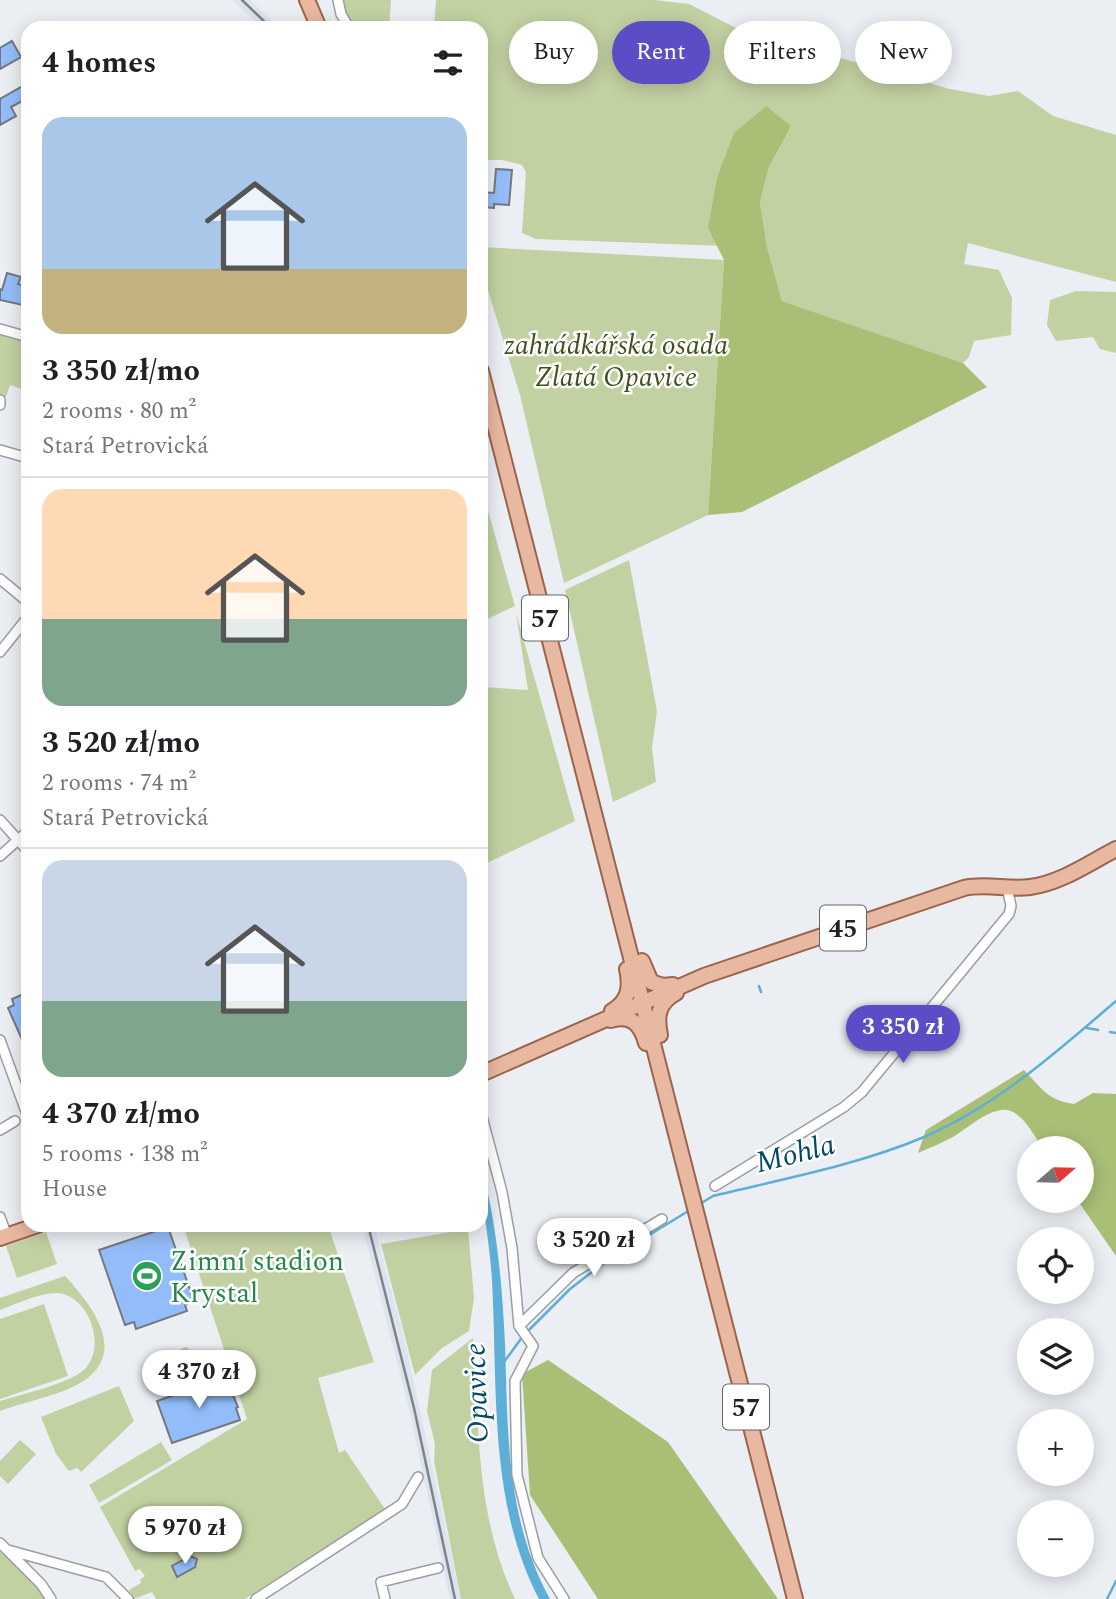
<!DOCTYPE html>
<meta charset="utf-8">
<style>
body{margin:0;font-family:Spectral,serif;background:#f2f2f2;color:#202124;height:100vh;display:flex;flex-direction:column;font-size:26px;white-space:nowrap}
*{box-sizing:border-box;margin:0}
p{font-size:23px;color:#757577}
.icon{flex:none;width:38px;height:38px;fill:none;stroke:currentColor;stroke-width:2;stroke-linecap:round;stroke-linejoin:round}
.map{position:relative;flex:1;overflow:hidden}
.details{position:absolute;left:21px;top:21px;width:467px;height:1211px;display:flex;flex-direction:column;background:#fff;border-radius:21px;box-shadow:0 4px 18px #0003}
.details>*{flex:none}
.hud{position:absolute;left:509px;top:21px;width:500px;height:63px;display:flex;gap:14px}
.needle{width:46px;rotate:70deg}
.controls{position:absolute;left:1017px;top:1136px;display:grid;gap:14px}
.controls a{display:grid;place-items:center;width:77px;height:77px;border-radius:50%;background:#fff;box-shadow:0 4px 18px #0003;font-size:35px}
.price{position:absolute;translate:-50% -60px;padding:0 16px;border-radius:24px;background:#fff;color:#222;font-size:23px;line-height:46px;filter:drop-shadow(0 2px 4px #0008)}
.price::after{content:'';position:absolute;left:50%;top:42px;width:21px;height:16px;margin-left:-10px;background:inherit;clip-path:polygon(0 0,100% 0,50% 100%)}
.price.current{background:#5a4dc5;color:#fff}
ul{padding:0;list-style:none}
li{display:grid;align-content:center;gap:14px;height:371px;padding:0 21px}
li+li{border-top:2px solid #e0e0e0}
li span{display:grid;place-items:center;height:217px;border-radius:21px;color:#555}
li>.icon{margin-inline-start:auto}
span .icon{width:126px;height:126px;fill:#fffc;stroke-width:1}
li b{font-size:30px}
h2{display:flex;justify-content:space-between;align-items:center;height:84px;padding:0 21px;font-size:30px}
.tag{padding:0 24px;border-radius:32px;background:#fff;box-shadow:0 4px 18px #0003;font-size:24px;line-height:63px}
.tag.current{background:#5a4dc5;color:#fff}
.map>svg:first-child{display:block}
.built{fill:#dce4f0}
.green{fill:#c2d1a2}
.forest{fill:#a9bf76}
.water{fill:#5dafd7}
.lines{fill:none;stroke-linecap:round;stroke-linejoin:round}
.stream{stroke:#5dafd7;stroke-width:2.5}
.building{fill:#93bdfa;stroke:#75797d;stroke-width:2}
.street-casing{stroke:#9a9da2;stroke-width:12}
.primary-casing{stroke:#9a654c;stroke-width:18}
.street{stroke:#fff;stroke-width:9}
.primary{stroke:#e9b8a1;stroke-width:14}
.rail{stroke:#808286;stroke-width:2.5}
.labels{text-anchor:middle;stroke-width:5;stroke-linejoin:round;paint-order:stroke}
.shield{fill:#fff;stroke:#646466;stroke-width:2}
.shield-label{font-size:26px;font-weight:bold;fill:#212224}
.park-label{font-size:28px;font-style:italic;fill:#43501c;stroke:#fff}
.leisure-label{font-size:28px;fill:#27864d;stroke:#fff;text-anchor:start}
.water-label{font-size:30px;font-style:italic;fill:#014a65;stroke:#fff}
</style>
<div class="map">
<svg width="1116" height="1599" viewBox="0 0 1116 1599">
<rect width="100%" height="100%" fill="#ebeef3"/>
<path class="built" d="M232,0H250L279,28H263Z
M362,1225H374L406,1346L461,1599H450L409,1409Z"/>
<path class="green" d="M344,0H391L389,28H353L346,15Z
M436,0H654L689,4L738,29L950,89L989,96L1018,91L1053,116L1116,135V282L968,243L964,264L999,270L1012,298L1011,335L974,341L969,357L963,363L782,301L767,247L760,202L769,167L791,127L724,246L536,239L522,233L526,172L522,165L502,160H481V28H434Z
M481,247L724,260L708,515L564,583L520,395L487,287L481,280Z
M1076,291L1116,292V353L1100,349L1093,337L1056,341L1047,325L1050,300Z
M0,332L28,340V391L10,385L6,397L0,396Z
M481,486L515,606L481,622Z
M629,560L657,711L652,748L656,782L613,802L565,590Z
M516,613L575,821L481,866V687L528,690Z
M183,1225H328L374,1362L318,1378L339,1453L345,1450L385,1509L245,1599H156L152,1592L134,1599L129,1590L141,1583L140,1580L145,1576L140,1569L135,1571L100,1507L247,1419Z
M468,1229L474,1298L469,1331L442,1348L415,1375L381,1244Z
M46,1232L57,1264L17,1278L6,1246Z
M65,1276C90,1303 130,1352 82,1382C61,1395 24,1402 0,1411V1401C22,1394 69,1384 85,1369C107,1346 89,1295 57,1293C38,1293 17,1304 0,1310V1298Z
M44,1304L68,1376L0,1399V1319Z
M473,1338C479,1426 476,1518 515,1599H461L434,1461L435,1444L427,1411L432,1370Z
M186,1347L205,1362L202,1371L187,1380L180,1376L169,1377L163,1388L153,1391L142,1368L144,1364Z
M119,1386L134,1421L81,1472L77,1468L69,1471L56,1454L41,1417Z
M20,1440L36,1454L8,1484L0,1476V1461Z
M161,1442L172,1460L99,1503L89,1485Z
M0,1552L27,1576L46,1599H0Z"/>
<path class="forest" d="M766,106L791,126L769,167L760,202L767,247L782,301L963,363L987,387L754,506L742,512L708,515L724,260L708,228L717,178L734,133Z
M1024,1070C1043,1089 1045,1099 1074,1104L1093,1093L1116,1094V1256L1078,1201L1082,1200V1148H1042C1035,1136 1024,1116 1011,1111C993,1104 967,1129 953,1137C942,1143 929,1148 918,1153L926,1130Z
M548,1360L668,1442L778,1599H598L530,1495L522,1374Z"/>
<path class="water" d="M481,1165C497,1224 502,1283 505,1344C508,1433 506,1519 550,1599H539C488,1501 498,1388 492,1281C490,1242 481,1204 481,1165Z"/>
<g class="lines">
<path class="stream" d="M759,986L761,992
M1087,1028L1098,1030
M1110,1032L1116,1033
M698,1205L713,1196C783,1179 858,1165 924,1137C996,1106 1058,1051 1116,1001
M528,1331L570,1289L605,1262L690,1210
M504,1362L523,1336
M1107,1599L1116,1581"/>
</g>
<path class="building" d="M12,41L21,57L0,69V48Z
M28,83V98L11,107L16,116L0,125V99Z
M496,169L512,170L509,205L494,204V208L481,207V192L494,193Z
M7,273L21,277L18,284L28,287V306L0,300V289L2,290Z
M28,992V1053L8,1008L14,1005L12,999Z
M168,1227L194,1301L185,1305L187,1311L136,1329L134,1322L125,1325L99,1250Z
M225,1377L238,1407L236,1408L240,1420L172,1443L157,1401Z
M190,1556L197,1559L195,1567L177,1577L172,1566Z"/>
<g class="lines">
<g class="street-casing">
<path id="street" d="M338,0L341,14L349,28
M0,329L28,337
M0,400V405
M0,450L28,458
M0,579L28,602
M0,652L28,617
M0,820L28,851
M0,856L28,831
M0,1040L28,1117
M481,1113L502,1192L512,1248L519,1326L533,1346L515,1381L517,1475L538,1558L564,1599
M0,1130L15,1121
M715,1186L844,1107L862,1092L1009,914L1011,906L1007,887
M0,1217L7,1236
M519,1326L573,1273L662,1219
M0,1543L41,1584L51,1599
M8,1550L106,1577L128,1599
M256,1599L402,1504L418,1477
M385,1599L381,1582L438,1568"/>
</g>
<g class="primary-casing">
<path id="primary" d="M307,0L319,28
M481,371L795,1599
M642,961L651,982L663,986L673,985
M612,1011C629,1001 631,987 627,969
M611,1020C631,1014 641,1024 646,1043
M660,1035C656,1016 658,1003 676,993
M481,1074L704,976L964,888C986,883 1008,890 1030,887C1061,883 1089,863 1116,849
M0,1238L38,1225"/>
</g>
<use href="#street" class="street"/>
<use href="#primary" class="primary"/>
<path class="rail" d="M242,0L271,28
M368,1225L414,1408L455,1599"/>
</g>
<defs>
<g id="stadium-disc" transform="scale(1.575)"><circle r="9.5" fill="#2e9e5b" stroke="#fff"/><path d="M0-5a6.5 5 0 1 0 0 10a6.5 5 0 1 0 0-10ZM-3.5-1.8h7v3.6h-7Z" fill="#fff"/></g>
</defs>
<g fill-rule="evenodd">
<use href="#stadium-disc" x="147" y="1276"/>
</g>
<g class="labels">
<g class="shield">
<rect x="522" y="595.5" width="46" height="45" rx="5"/>
<rect x="820" y="905.5" width="46" height="45" rx="5"/>
<rect x="723" y="1384.5" width="46" height="45" rx="5"/>
</g>
<g class="shield-label">
<text x="545" y="627">57</text>
<text x="843" y="937">45</text>
<text x="746" y="1416">57</text>
</g>
<g class="park-label">
<text x="616" y="354">zahrádkářská osada<tspan x="616" dy="32">Zlatá Opavice</tspan></text>
</g>
<g class="leisure-label">
<text x="170" y="1270">Zimní stadion<tspan x="170" dy="32">Krystal</tspan></text>
</g>
<g class="water-label">
<text transform="translate(795 1153) rotate(-14)" y="10">Mohla</text>
<text transform="translate(476 1393) rotate(-92)" y="10">Opavice</text>
</g>
</g>
</svg>
<div class="controls">
<a><svg class="needle" viewBox="-14 -14 28 28"><path d="M0-13l5 13h-10z" fill="#e53935"/><path d="M0 13l5-13h-10z" fill="#757577"/></svg></a>
<a><svg class="icon" aria-label="locate" viewBox="0 0 24 24"><circle cx="12" cy="12" r="6"/><path d="M12 2v4M12 18v4M2 12h4M18 12h4"/></svg></a>
<a><svg class="icon" aria-label="layers" viewBox="0 0 24 24"><path d="M12 4l9 5-9 5-9-5zM3 14l9 5 9-5"/></svg></a>
<a>+</a>
<a>−</a>
</div>
<b class="price current" style="left:903px;top:1065px">3 350 zł</b>
<b class="price" style="left:594px;top:1278px">3 520 zł</b>
<b class="price" style="left:199px;top:1410px">4 370 zł</b>
<b class="price" style="left:185px;top:1566px">5 970 zł</b>
<div class="hud">
<a class="tag">Buy</a>
<a class="tag current">Rent</a>
<a class="tag">Filters</a>
<a class="tag">New</a>
</div>
<section class="details">
<h2>4 homes<svg class="icon" aria-label="filters" viewBox="0 0 24 24"><path d="M4 7h16M4 17h16"/><circle cx="9" cy="7" r="2"/><circle cx="15" cy="17" r="2"/></svg></h2>
<ul>
<li><span style="background:linear-gradient(#a9c7e8 70%,#c2b280 0)"><svg class="icon" aria-label="home" viewBox="0 0 24 24"><path d="M3 11l9-7 9 7M6 9v11h12V9"/></svg></span><div><b>3 350 zł/mo</b><p>2 rooms · 80 m²</p><p>Stará Petrovická</p></div></li>
<li><span style="background:linear-gradient(#ffd9b3 60%,#7fa58c 0)"><svg class="icon" aria-label="home" viewBox="0 0 24 24"><path d="M3 11l9-7 9 7M6 9v11h12V9"/></svg></span><div><b>3 520 zł/mo</b><p>2 rooms · 74 m²</p><p>Stará Petrovická</p></div></li>
<li><span style="background:linear-gradient(#c9d6e8 65%,#7fa58c 0)"><svg class="icon" aria-label="home" viewBox="0 0 24 24"><path d="M3 11l9-7 9 7M6 9v11h12V9"/></svg></span><div><b>4 370 zł/mo</b><p>5 rooms · 138 m²</p><p>House</p></div></li>
</ul>
</section>
</div>
